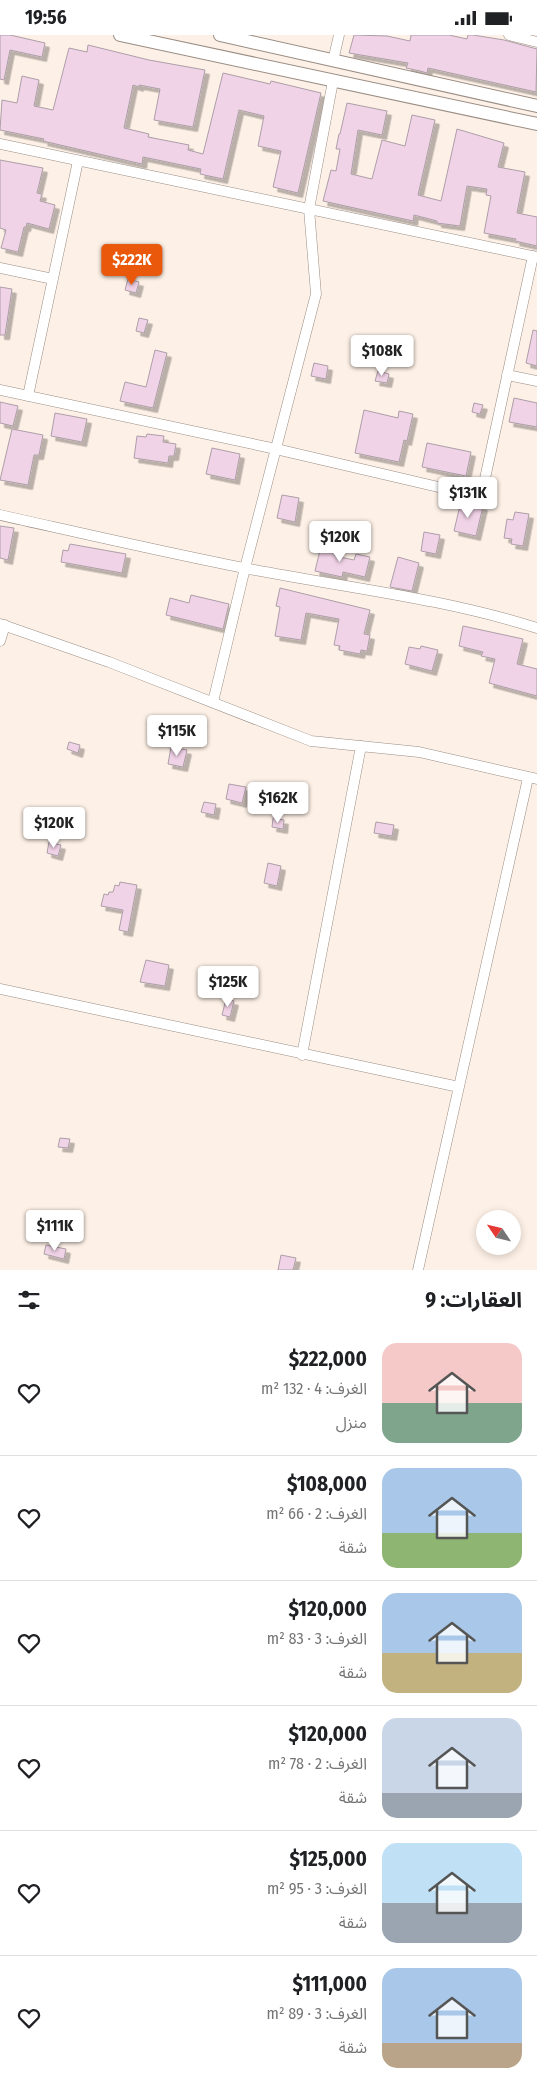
<!DOCTYPE html>
<html lang="ar">
<meta charset="utf-8">
<style>
body{margin:0;font-family:"Fira Sans Condensed","Noto Sans Arabic",sans-serif;background:#f2f2f2;color:#202124;direction:rtl;height:100vh;display:flex;flex-direction:column;font-size:19px;white-space:nowrap}
*{box-sizing:border-box;margin:0}
p{font-size:16px;color:#757577}
.icon{flex:none;width:28px;height:28px;fill:none;stroke:currentColor;stroke-width:2;stroke-linecap:round;stroke-linejoin:round}
.map{position:relative;height:1235px;overflow:hidden;direction:ltr}
.drawer{display:flex;flex-direction:column;background:#fff;flex:1}
.drawer>*{flex:none}
.needle{width:32px;rotate:305deg}
.controls{position:absolute;left:476px;top:1175px;display:grid;gap:10px}
.controls a{display:grid;place-items:center;width:45px;height:45px;border-radius:50%;background:#fff;box-shadow:0 2px 8px #0003;font-size:25px}
.price{position:absolute;translate:-50% -42px;padding:0 11px;border-radius:5px;background:#fff;color:#222;font-size:16px;line-height:32px;filter:drop-shadow(0 1px 2px #0008)}
.price::after{content:'';position:absolute;left:50%;top:30px;width:15px;height:11px;margin-left:-8px;background:inherit;clip-path:polygon(0 0,100% 0,50% 100%)}
.price.selected{background:#ea580c;color:#fff}
ul{padding:0;list-style:none}
li{display:flex;align-items:center;gap:15px;height:125px;padding:0 15px}
li+li{border-top:1px solid #e0e0e0}
li span{display:grid;place-items:center;flex:none;width:140px;height:100px;border-radius:15px;color:#555}
li>.icon{margin-inline-start:auto}
span .icon{width:60px;height:60px;fill:#fffc;stroke-width:1}
li b{font-size:21px}
h2{display:flex;justify-content:space-between;align-items:center;height:60px;padding:0 15px;font-size:21px}
.status{display:flex;justify-content:space-between;align-items:center;height:35px;padding:0 25px;background:#fff;direction:ltr}
.status svg{height:14px;fill:currentColor}
.map>svg:first-child{display:block}
.building{fill:#f1d3e7;stroke:#ac9ea7;filter:url(#shadow)}
.lines{fill:none;stroke-linecap:round;stroke-linejoin:round}
.minor-casing{stroke:#9a8d84;stroke-width:11}
.tertiary-casing{stroke:#9a8d84;stroke-width:14}
.minor{stroke:#fff;stroke-width:10}
.tertiary{stroke:#fff;stroke-width:12}
</style>
<div class="status"><b>19:56</b><svg viewBox="0 0 49 12"><path d="M0 12V9h3v3zM5 12V6h3v6zM10 12V3h3v9zM15 12V0h3v12zM26 1h20v11H26zM47 4h2v5h-2z"/></svg></div>
<div class="map">
<svg width="537" height="1235" viewBox="0 0 537 1235">
<defs>
<filter id="shadow"><feDropShadow dx="4.5" dy="4.5" stdDeviation="0" flood-color="#0004"/></filter>
</defs>
<rect width="100%" height="100%" fill="#fdf0e6"/>
<path class="building" d="M0,0H10L45,8L42,22L10,15L4,45L0,44Z
M354,0L387,1L410,6L411,0H449L467,4L468,0H473L504,5L537,14L536,57L428,33L427,38L420,36L406,33L408,28L349,18Z
M88,10L149,25L205,35L193,92L154,85L160,54L139,50V52L133,50L124,93L149,99L148,102L189,110L188,115L203,119L223,38L270,49L271,46L321,58L298,158L273,152L281,116L258,111L264,81L239,75L223,144L200,139L201,134L143,122L142,129L43,106L44,104L0,95L2,65L17,68L22,41L39,45L34,71L53,75L69,13L87,17Z
M347,68L387,76L382,100L358,95L351,139L372,144L382,105L405,111L412,80L435,85L418,160L441,166L457,94L504,108L498,132L525,137L517,178L537,182V211L515,206L516,204L484,198L491,161L486,160L487,154L467,151L460,191L437,188V186L414,180L413,186L323,166L331,135L336,136L340,114H336L339,99H340Z
M0,125L43,133L37,158L42,159L40,166L55,170L49,194L27,188L26,192H24L18,217L1,213L6,195L0,193Z
M128,244L139,247L136,258L125,255Z
M0,252L12,254L5,300H0Z
M139,283L148,285L144,298L136,296Z
M533,295L537,296V331L526,328Z
M155,315L167,318L153,373L120,366L125,347L146,352Z
M314,328L328,331L326,344L311,341Z
M378,336L389,339L387,348L375,346Z
M514,363L537,368V392L509,387Z
M0,367L18,371L13,391L0,388Z
M474,368L483,370L480,379L472,377Z
M364,375L398,383L399,376L413,379L407,406L404,405L399,427L355,418Z
M55,378L87,384L82,407L51,401Z
M12,394L43,400L39,420H34L28,450L0,445Z
M147,399L164,401L163,407L176,409L174,421H169L168,428L134,423L137,401L146,402Z
M427,408L471,417L466,441L422,432Z
M212,413L240,419L235,445L206,439Z
M282,460L299,463L295,487L277,483Z
M461,466L483,471L476,501L454,496Z
M515,477L529,479L523,511L511,509L512,504L504,503L507,484L513,485Z
M0,491L14,493L8,525L0,523Z
M424,497L440,500L436,519L421,516Z
M322,507L337,510L335,521L354,525L356,519L370,522L365,542L343,537L342,542L315,536Z
M70,509L126,519L122,538L61,527L63,515L68,516Z
M398,522L419,528L412,556L390,552Z
M280,553L370,575L364,599L370,600L367,616L361,615L360,619L339,615L340,611L334,610L339,584L306,578L301,605L275,601L280,572L276,571Z
M191,560L229,569L223,594L166,580L170,563L189,568Z
M463,591L523,604L517,629L537,634V661L489,648L495,624L481,621L483,617L459,611Z
M421,611L438,615L432,636L405,629L409,612L420,614Z
M69,707L80,710L78,718L67,714Z
M171,712L187,715L183,732L168,729Z
M229,749L246,752L242,768L226,764Z
M204,767L216,769L214,780L201,777Z
M273,783L284,785L283,794L272,792Z
M376,787L394,790L392,801L374,798Z
M49,807L61,810L58,821L47,818Z
M268,828L281,831L277,851L264,848Z
M120,847L137,850L128,897L119,895L123,875L101,871L104,859L108,860L109,857H113L115,850L119,851Z
M146,925L169,930L165,951L140,947Z
M226,964L234,966L230,982L222,980Z
M60,1103L70,1104L68,1113L58,1112Z
M46,1210L66,1214L64,1224L44,1219Z
M281,1220L296,1223L293,1235H278Z"/>
<g class="lines">
<g class="minor-casing">
<path id="minor" d="M509,0L537,7
M333,26L339,0
M0,109L537,222
M0,233L53,244
M507,340L537,346
M0,355L276,414L481,462L533,221
M28,361L78,126
M0,480C81,498 163,517 244,533C342,552 442,563 537,593
M0,589L109,627L311,706L419,717L537,744
M0,606L5,590
M213,667L245,533L316,259L309,174L333,46
M0,954L459,1052
M302,1020L361,711
M418,1235L528,743"/>
</g>
<g class="tertiary-casing">
<path id="tertiary" d="M120,0L537,89
M220,0L537,71"/>
</g>
<use href="#minor" class="minor"/>
<use href="#tertiary" class="tertiary"/>
</g>
</svg>
<div class="controls">
<a><svg class="needle" viewBox="-14 -14 28 28"><path d="M0-13l5 13h-10z" fill="#e53935"/><path d="M0 13l5-13h-10z" fill="#757577"/></svg></a>
</div>
<b class="price selected" style="left:132px;top:251px">$222K</b>
<b class="price" style="left:382px;top:342px">$108K</b>
<b class="price" style="left:468px;top:484px">$131K</b>
<b class="price" style="left:340px;top:528px">$120K</b>
<b class="price" style="left:177px;top:722px">$115K</b>
<b class="price" style="left:278px;top:789px">$162K</b>
<b class="price" style="left:54px;top:814px">$120K</b>
<b class="price" style="left:228px;top:973px">$125K</b>
<b class="price" style="left:55px;top:1217px">$111K</b>
</div>
<section class="drawer">
<h2>العقارات: 9<svg class="icon" aria-label="filters" viewBox="0 0 24 24"><path d="M4 7h16M4 17h16"/><circle cx="9" cy="7" r="2"/><circle cx="15" cy="17" r="2"/></svg></h2>
<ul>
<li><span style="background:linear-gradient(#f6c9c9 60%,#7fa58c 0)"><svg class="icon" aria-label="home" viewBox="0 0 24 24"><path d="M3 11l9-7 9 7M6 9v11h12V9"/></svg></span><div><b>$222,000</b><p>الغرف: 4 · 132 m²</p><p>منزل</p></div><svg class="icon" aria-label="heart" viewBox="0 0 24 24"><path d="M12 20l-8-8c-3-5 5-10 8-4 3-6 11-1 8 4z"/></svg></li>
<li><span style="background:linear-gradient(#a9c7e8 65%,#8fb573 0)"><svg class="icon" aria-label="home" viewBox="0 0 24 24"><path d="M3 11l9-7 9 7M6 9v11h12V9"/></svg></span><div><b>$108,000</b><p>الغرف: 2 · 66 m²</p><p>شقة</p></div><svg class="icon" aria-label="heart" viewBox="0 0 24 24"><path d="M12 20l-8-8c-3-5 5-10 8-4 3-6 11-1 8 4z"/></svg></li>
<li><span style="background:linear-gradient(#a9c7e8 60%,#c2b280 0)"><svg class="icon" aria-label="home" viewBox="0 0 24 24"><path d="M3 11l9-7 9 7M6 9v11h12V9"/></svg></span><div><b>$120,000</b><p>الغرف: 3 · 83 m²</p><p>شقة</p></div><svg class="icon" aria-label="heart" viewBox="0 0 24 24"><path d="M12 20l-8-8c-3-5 5-10 8-4 3-6 11-1 8 4z"/></svg></li>
<li><span style="background:linear-gradient(#c9d6e8 75%,#9aa5b1 0)"><svg class="icon" aria-label="home" viewBox="0 0 24 24"><path d="M3 11l9-7 9 7M6 9v11h12V9"/></svg></span><div><b>$120,000</b><p>الغرف: 2 · 78 m²</p><p>شقة</p></div><svg class="icon" aria-label="heart" viewBox="0 0 24 24"><path d="M12 20l-8-8c-3-5 5-10 8-4 3-6 11-1 8 4z"/></svg></li>
<li><span style="background:linear-gradient(#bfe0f5 60%,#9aa5b1 0)"><svg class="icon" aria-label="home" viewBox="0 0 24 24"><path d="M3 11l9-7 9 7M6 9v11h12V9"/></svg></span><div><b>$125,000</b><p>الغرف: 3 · 95 m²</p><p>شقة</p></div><svg class="icon" aria-label="heart" viewBox="0 0 24 24"><path d="M12 20l-8-8c-3-5 5-10 8-4 3-6 11-1 8 4z"/></svg></li>
<li><span style="background:linear-gradient(#a9c7e8 75%,#b9a48a 0)"><svg class="icon" aria-label="home" viewBox="0 0 24 24"><path d="M3 11l9-7 9 7M6 9v11h12V9"/></svg></span><div><b>$111,000</b><p>الغرف: 3 · 89 m²</p><p>شقة</p></div><svg class="icon" aria-label="heart" viewBox="0 0 24 24"><path d="M12 20l-8-8c-3-5 5-10 8-4 3-6 11-1 8 4z"/></svg></li>
</ul>
</section>
